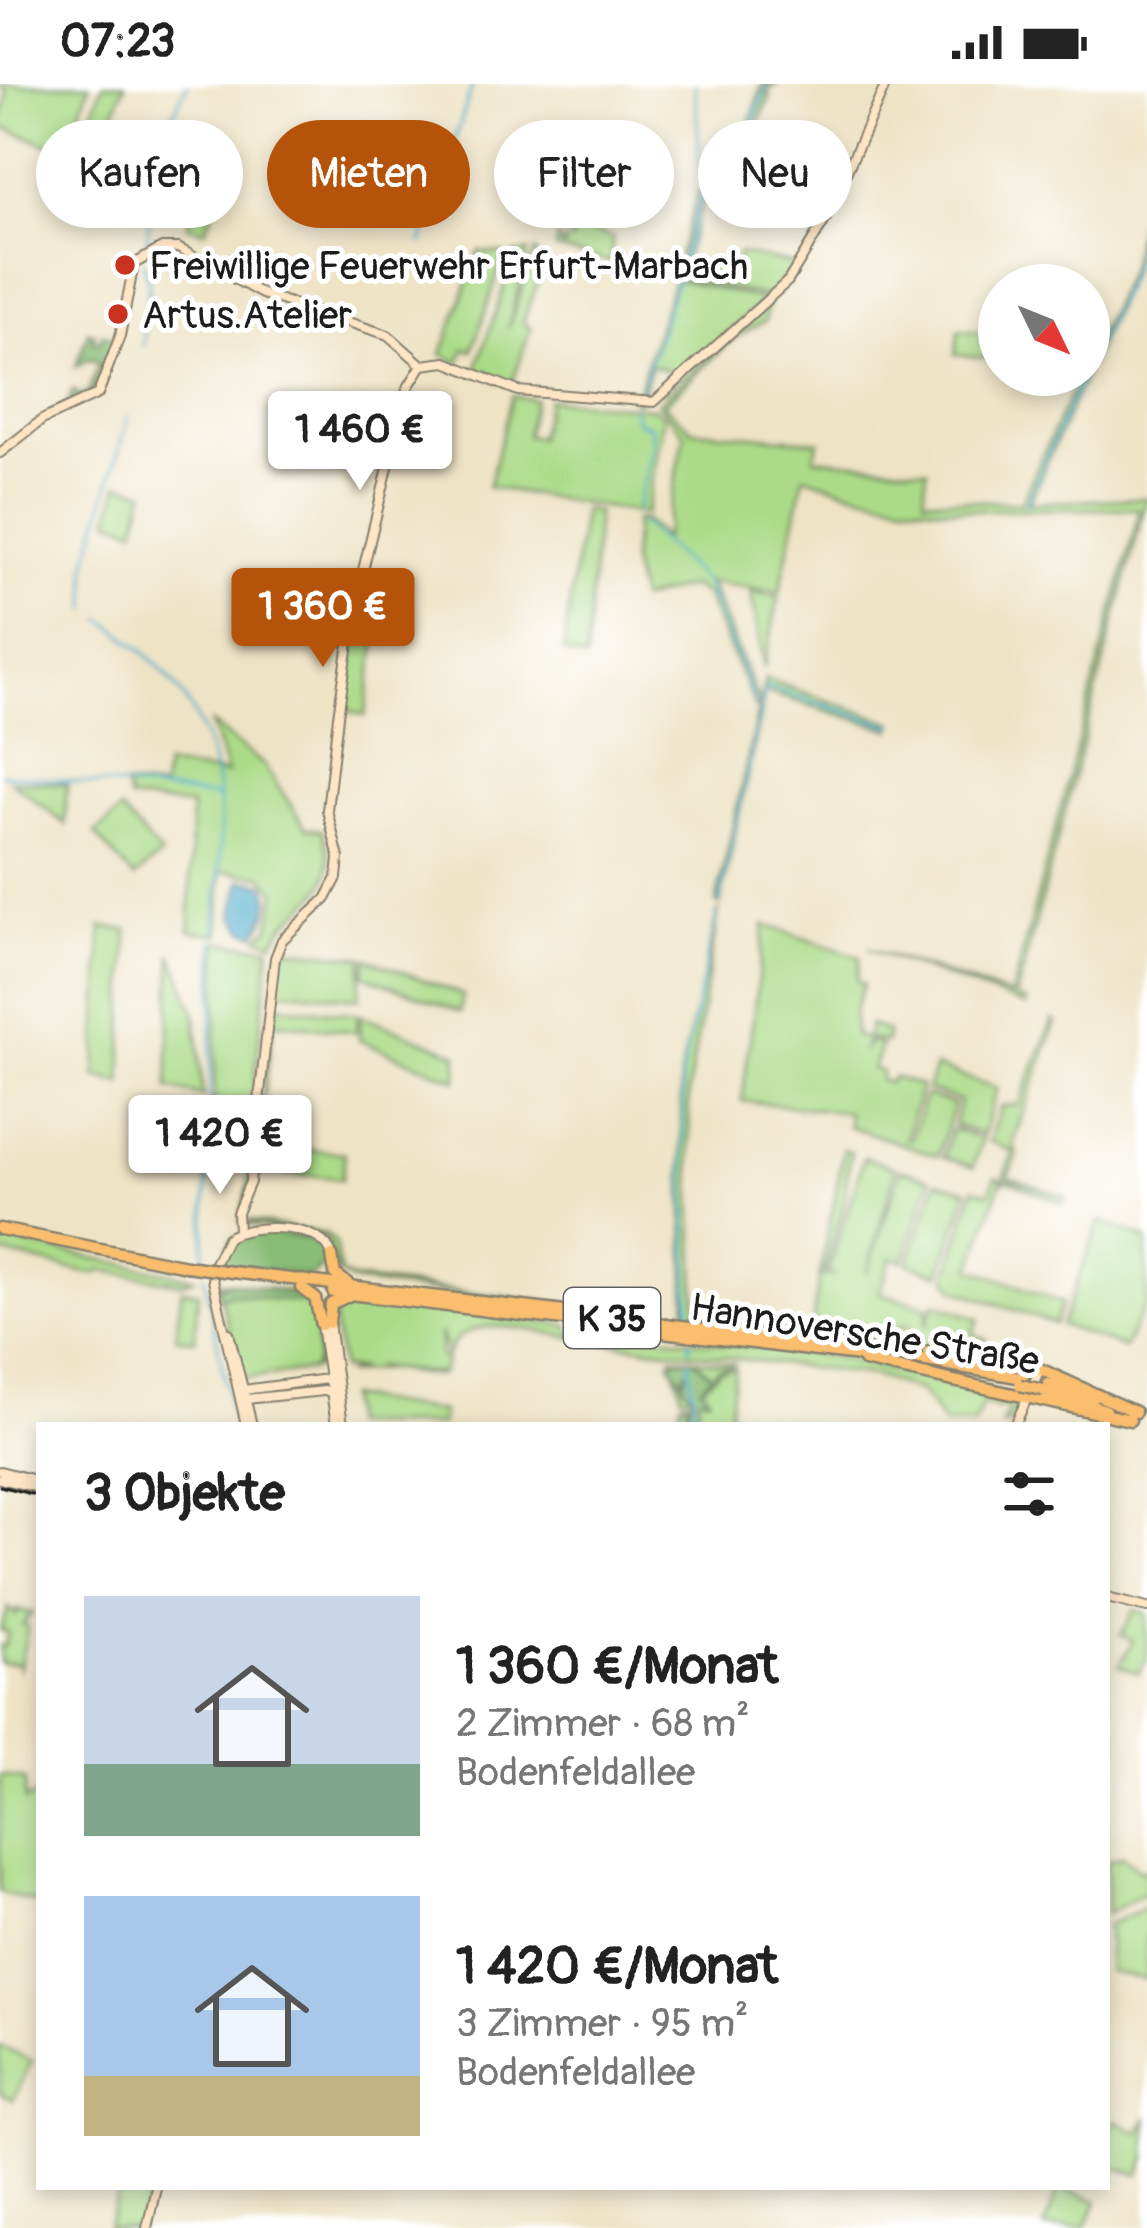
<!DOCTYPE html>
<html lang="de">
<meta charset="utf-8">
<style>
body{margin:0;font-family:Pangolin,sans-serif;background:#f6f6f6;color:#222;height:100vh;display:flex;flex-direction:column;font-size:45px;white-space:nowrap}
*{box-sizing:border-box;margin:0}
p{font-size:39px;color:#767676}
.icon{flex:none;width:66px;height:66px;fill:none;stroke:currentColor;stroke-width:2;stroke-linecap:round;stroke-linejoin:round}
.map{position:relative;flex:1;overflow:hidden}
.side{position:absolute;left:36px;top:1338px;width:1074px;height:768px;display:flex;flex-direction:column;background:#fff;border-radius:0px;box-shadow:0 6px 18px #0003}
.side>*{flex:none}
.banner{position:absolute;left:36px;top:36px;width:1077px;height:108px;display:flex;gap:24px}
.needle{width:78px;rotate:133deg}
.tools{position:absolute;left:978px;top:180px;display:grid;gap:24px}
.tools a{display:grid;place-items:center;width:132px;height:132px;border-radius:50%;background:#fff;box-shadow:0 6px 18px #0003;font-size:60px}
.price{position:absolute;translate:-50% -102px;padding:0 27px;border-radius:12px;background:#fff;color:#222;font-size:39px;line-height:78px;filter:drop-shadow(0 3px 6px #0008)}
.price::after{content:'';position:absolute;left:50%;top:72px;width:36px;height:27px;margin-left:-18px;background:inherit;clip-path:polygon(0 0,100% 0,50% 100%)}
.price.on{background:#b45309;color:#fff}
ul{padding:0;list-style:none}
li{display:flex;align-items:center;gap:36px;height:300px;padding:0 48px}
li span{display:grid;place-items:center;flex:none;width:336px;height:240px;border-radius:0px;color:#555}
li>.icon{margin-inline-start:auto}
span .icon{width:144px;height:144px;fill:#fffc;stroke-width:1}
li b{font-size:51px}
h2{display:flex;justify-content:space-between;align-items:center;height:144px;padding:0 48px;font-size:51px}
.tag{padding:0 42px;border-radius:54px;background:#fff;box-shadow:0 6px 18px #0003;font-size:42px;line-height:108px}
.tag.on{background:#b45309;color:#fff}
.status{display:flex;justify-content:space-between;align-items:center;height:84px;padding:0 60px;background:#fff;direction:ltr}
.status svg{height:33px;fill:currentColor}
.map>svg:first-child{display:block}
.green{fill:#abdb88;stroke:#647c52;stroke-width:3}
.forest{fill:#88bb74;stroke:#526c48;stroke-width:3}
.water{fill:#4baaca;stroke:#346373;stroke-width:3}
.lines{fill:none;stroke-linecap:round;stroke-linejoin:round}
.stream{stroke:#4baaca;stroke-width:3}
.secondary-casing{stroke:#858070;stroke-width:12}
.highway-casing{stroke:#858070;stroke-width:15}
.secondary{stroke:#fde5c5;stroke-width:8}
.highway{stroke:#fabe6e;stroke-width:10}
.tram{stroke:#1c1c1c;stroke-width:3}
.highway-bridge-casing{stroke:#858070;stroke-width:15;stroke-linecap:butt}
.highway-bridge{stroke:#fabe6e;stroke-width:10}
.poi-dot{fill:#c8321e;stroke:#fff;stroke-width:4.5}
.labels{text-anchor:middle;stroke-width:10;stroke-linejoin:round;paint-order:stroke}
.shield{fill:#fff;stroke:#606060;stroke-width:3}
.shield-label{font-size:36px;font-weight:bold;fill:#1c1c1c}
.poi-label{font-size:39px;fill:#1c1c1c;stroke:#fff;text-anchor:start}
.street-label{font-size:39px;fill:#1c1c1c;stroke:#fff}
</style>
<div class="status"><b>07:23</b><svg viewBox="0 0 49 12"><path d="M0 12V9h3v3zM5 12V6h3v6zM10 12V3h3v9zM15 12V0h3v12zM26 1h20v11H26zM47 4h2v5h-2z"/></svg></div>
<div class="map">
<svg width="1147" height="2144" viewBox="0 0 1147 2144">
<rect width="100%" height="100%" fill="#fff"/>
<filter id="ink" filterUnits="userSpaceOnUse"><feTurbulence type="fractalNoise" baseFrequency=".00833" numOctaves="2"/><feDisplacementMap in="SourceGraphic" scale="24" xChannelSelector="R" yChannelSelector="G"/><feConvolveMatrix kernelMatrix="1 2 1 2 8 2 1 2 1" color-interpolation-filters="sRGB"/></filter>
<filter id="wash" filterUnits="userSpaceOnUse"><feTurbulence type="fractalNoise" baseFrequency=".004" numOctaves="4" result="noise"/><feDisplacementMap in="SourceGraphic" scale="48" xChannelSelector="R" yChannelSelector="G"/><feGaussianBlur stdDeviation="2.7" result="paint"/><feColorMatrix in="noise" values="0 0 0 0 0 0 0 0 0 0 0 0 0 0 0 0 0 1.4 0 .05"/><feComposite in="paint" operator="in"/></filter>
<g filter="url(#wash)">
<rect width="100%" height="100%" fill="#eee3c5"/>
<path class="green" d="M0,0H90L66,67L0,42L8,10Z
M103,0H125L95,78L77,71Z
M202,73L230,84L205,147L188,142Z
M1147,98C1147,167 1115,220 1089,282V259H1094L1129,184Z
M562,138L613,154L611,178L555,165L557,154L565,165L564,158L572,156L573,151L559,149Z
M535,167L545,179L523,238L531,244L511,302L487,292L489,285L485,291L476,286L515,170L528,168L508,244Z
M479,168L505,170L472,267L465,265L459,279L442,270Z
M738,169L795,181L768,213L684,194L688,176L734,185Z
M674,195L764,216L661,309L677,289L651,281L639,317H634Z
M768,221L765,237L736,253L664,320L693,346L819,357L814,374L927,385L924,414L1021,419L1079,291H1085L1029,419L1147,414L1016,913L1027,918L1026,922L868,865L1011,912L1140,425C1008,423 935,439 804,392L780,508L709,498L757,613L755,622L705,511L691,502L640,516L631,479L635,436H644L664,454L685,350L658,319Z
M959,246L999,250V275L955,271Z
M512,312L534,315L526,351L538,354L548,315L655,324L664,332L646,430L488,403Z
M119,400L145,407L136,445L110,435Z
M583,425L597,428L586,576L563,568Z
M751,507L779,513L764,584Z
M362,513L383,518L365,632L344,625Z
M765,595L894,639L893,646L765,608L720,821L716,819Z
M211,640L264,681L306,744L322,746C347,815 301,810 273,858L259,853L270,843L276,807L263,792L221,787L220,851L190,847L191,722L129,716L126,702L162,705L165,682L227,690Z
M11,697L67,700L65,740Z
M121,727L161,771L134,794L95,750Z
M719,825L688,1007L697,1236L812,1248C817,1185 835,1127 843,1065L851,1068L842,1127L823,1192L833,1191L828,1188L864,1073L896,1084L867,1189L901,1085L931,1095L903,1177L891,1174L880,1209L928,1223L926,1243L934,1219L979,1235L973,1250L986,1255L984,1263L1036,1281L916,1263L907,1241H899L903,1247L895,1260L820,1255L354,1198L336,1188L326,1154L247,1140L240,1135L258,1061L345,1069L342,1095L258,1086L242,1136L326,1150L335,1158L340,1189L351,1195L687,1234L680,993Z
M765,841L860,873L857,897L863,900L854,928L855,952L866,954L870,941L887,947L886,958L870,955L865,959L864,965L870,958L881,961L873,985L882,988L880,996L889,999L893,993L921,1002L906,1054L911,1055L925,1011L954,1020L938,1072L848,1042V1028L742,1017Z
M102,843L128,846L122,999L96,993Z
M218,858L270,863L250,1038L214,1036Z
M286,864L363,873L359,914L277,906L275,921L358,930L356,948L274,938L260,1036L278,876Z
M172,869L196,931L203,1012L168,1004Z
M367,874L463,911L460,928L364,891Z
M361,931L458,970L457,996L359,956Z
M1053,936L1056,938L1013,1058L1017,1071L1009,1093L1065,1113L1063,1119L1010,1097L1001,1098L972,1184L1062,1219L1055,1240L957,1206L947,1193L974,1104L989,1109L995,1093L1004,1095L1013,1068L989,1057L1001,1022L1019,1021Z
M935,983L997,1004L983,1051L954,1041L960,1017L927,1006Z
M952,1045L982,1055L973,1083L943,1073Z
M937,1097L968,1106L940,1190L908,1179Z
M1100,1137L1147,1155V1218L1124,1264L1061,1241Z
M0,1155L194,1194L183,1199L105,1187L91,1190L0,1169Z
M216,1197L307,1210C316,1233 327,1262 317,1286L316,1238L318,1275L312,1286L243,1295Z
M182,1205L198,1208L195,1256L175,1253Z
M345,1214L567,1241L576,1254C538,1249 462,1223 447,1272L441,1248L440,1273L446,1275L442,1290L374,1283L439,1292L385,1285L345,1290L360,1285H341L332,1223Z
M602,1245L842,1274L1018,1318L1009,1341H1002L1008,1327L1002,1319L999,1325L983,1320L974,1341H944L921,1308L874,1292L587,1256Z
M671,1273L736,1280L718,1284L702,1304L720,1286L735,1284L729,1333L756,1338V1341H685V1337L678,1341L681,1318L687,1316L686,1329L692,1310L682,1312Z
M347,1313L442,1328L440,1341H349Z
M9,1524L16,1531L18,1526L32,1529L23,1541L28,1543L19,1587V1579H0V1561L5,1562L8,1548L0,1546Z
M1134,1526L1147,1530V1576L1138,1589L1119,1582L1133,1557L1121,1551Z
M0,1691L25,1696V1717L39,1709V1820L0,1808Z
M1123,1772L1141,1787L1147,1784V1807L1107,1830V1778Z
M1147,1823V1896L1109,1888L1107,1841Z
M0,1962L32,1977L13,2016L0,2009Z
M1147,2035V2074L1139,2090L1107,2082V2052L1115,2036L1139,2049Z
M120,2103H150L139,2144H107Z
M1059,2103L1098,2117L1085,2144H1044Z"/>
<path class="forest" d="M762,0H776L766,9L771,12L734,90L702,122L678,193L675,185L698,109C738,88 750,42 762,0Z
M88,248L95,250L93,257L100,258L102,250L116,254L95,308L74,319L69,317L73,306L80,312L88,309L99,280L89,275L76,282Z
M257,1148L317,1155L326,1162L328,1179L310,1193L220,1180L232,1155Z
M231,1198L310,1213L311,1220L231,1210L220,1213L217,1203Z
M676,1275H693L712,1291L701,1304L709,1313H698V1330L687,1326L692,1310L683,1301L687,1286L682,1296L670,1279Z"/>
<path class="water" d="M241,796L265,800C274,816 267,837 255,850L244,846L233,830Z"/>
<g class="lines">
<path class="stream" d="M695,0L701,98
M451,68L473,0
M441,98L448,76
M150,104L164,50L187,0
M431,129L438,106
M147,158L151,113
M422,159L429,136
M143,178L149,200L143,262
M677,192L702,112L733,87L767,0
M1089,277L1132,185L1147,111
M637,315L676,197
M633,323L637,337L650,342L653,359L636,428
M1026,420L1083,291
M641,438L705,498L755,618
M88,525L87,480L128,333
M102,535C232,626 225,706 216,850
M2,690L219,713
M719,819L766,603L892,642
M204,1181L215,857
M204,1191L234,1341
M690,1237L681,992L717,829
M690,1264V1257
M689,1277L692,1307
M693,1341V1310"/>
</g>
</g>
<g filter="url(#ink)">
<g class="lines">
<g class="secondary-casing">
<path id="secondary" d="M422,281L446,278L518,307L654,318L788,197L824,138L886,0
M0,369L42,336L98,310L120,252L134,180L162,164H178L262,210L388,251L422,281
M238,1147L237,1129L250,1098L275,874L282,856L326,815L337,794L339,774L327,726L338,632L355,519L407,305L422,281
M214,1181L227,1154C251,1138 324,1139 332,1172
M213,1196L246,1341
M329,1239L343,1341
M321,1241L336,1341
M229,1249L252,1341
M243,1306L335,1294
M246,1315L333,1306
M1015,1341L1040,1285
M0,1387L39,1397
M0,1395L39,1404
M1107,1514L1147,1524
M147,2144L156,2103"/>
</g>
<g class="highway-casing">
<path id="highway" d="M0,1145L186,1182
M332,1172L335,1190L350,1201
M224,1187L830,1260L1023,1294
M301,1204L315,1214L321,1241
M333,1208L875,1274
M329,1239L331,1220L348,1212
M928,1268L1040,1285L1135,1328
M864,1277L1130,1336
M1048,1300L1093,1314
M1043,1306L1105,1326"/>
</g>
<use href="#secondary" class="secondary"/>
<use href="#highway" class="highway"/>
<path class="tram" d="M0,1402L39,1412"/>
<g class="highway-bridge-casing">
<path id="highway-bridge" d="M186,1182L224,1187
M1020,1301L1043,1306"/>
</g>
<use href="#highway-bridge" class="highway-bridge"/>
</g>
</g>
<g class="poi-dot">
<circle cx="125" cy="181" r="12"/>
<circle cx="118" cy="230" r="12"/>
</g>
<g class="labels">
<rect class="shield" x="564" y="1204" width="96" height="60" rx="9"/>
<g class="shield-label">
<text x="612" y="1247">K 35</text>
</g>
<g class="poi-label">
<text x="149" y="195">Freiwillige Feuerwehr Erfurt-Marbach</text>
<text x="142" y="244">Artus.Atelier</text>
</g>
<g class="street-label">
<text transform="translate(865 1249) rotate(9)" y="14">Hannoversche Straße</text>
</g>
</g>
</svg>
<div class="tools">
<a><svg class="needle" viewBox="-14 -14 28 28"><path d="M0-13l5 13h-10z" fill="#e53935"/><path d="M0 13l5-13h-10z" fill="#767676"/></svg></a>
</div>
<b class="price" style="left:360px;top:409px">1 460 €</b>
<b class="price on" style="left:323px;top:586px">1 360 €</b>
<b class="price" style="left:220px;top:1113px">1 420 €</b>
<div class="banner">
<a class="tag">Kaufen</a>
<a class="tag on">Mieten</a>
<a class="tag">Filter</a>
<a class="tag">Neu</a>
</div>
<section class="side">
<h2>3 Objekte<svg class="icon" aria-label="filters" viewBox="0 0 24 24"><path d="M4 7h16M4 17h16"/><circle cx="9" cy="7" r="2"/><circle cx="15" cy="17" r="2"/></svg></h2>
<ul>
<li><span style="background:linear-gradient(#c9d6e8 70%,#7fa58c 0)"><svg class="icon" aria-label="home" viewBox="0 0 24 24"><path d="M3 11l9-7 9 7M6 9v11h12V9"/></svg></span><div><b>1 360 €/Monat</b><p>2 Zimmer · 68 m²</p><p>Bodenfeldallee</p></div></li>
<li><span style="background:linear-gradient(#a9c7e8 75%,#c2b280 0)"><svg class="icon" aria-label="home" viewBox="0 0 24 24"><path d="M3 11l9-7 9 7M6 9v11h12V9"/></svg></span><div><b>1 420 €/Monat</b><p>3 Zimmer · 95 m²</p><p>Bodenfeldallee</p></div></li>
</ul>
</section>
</div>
